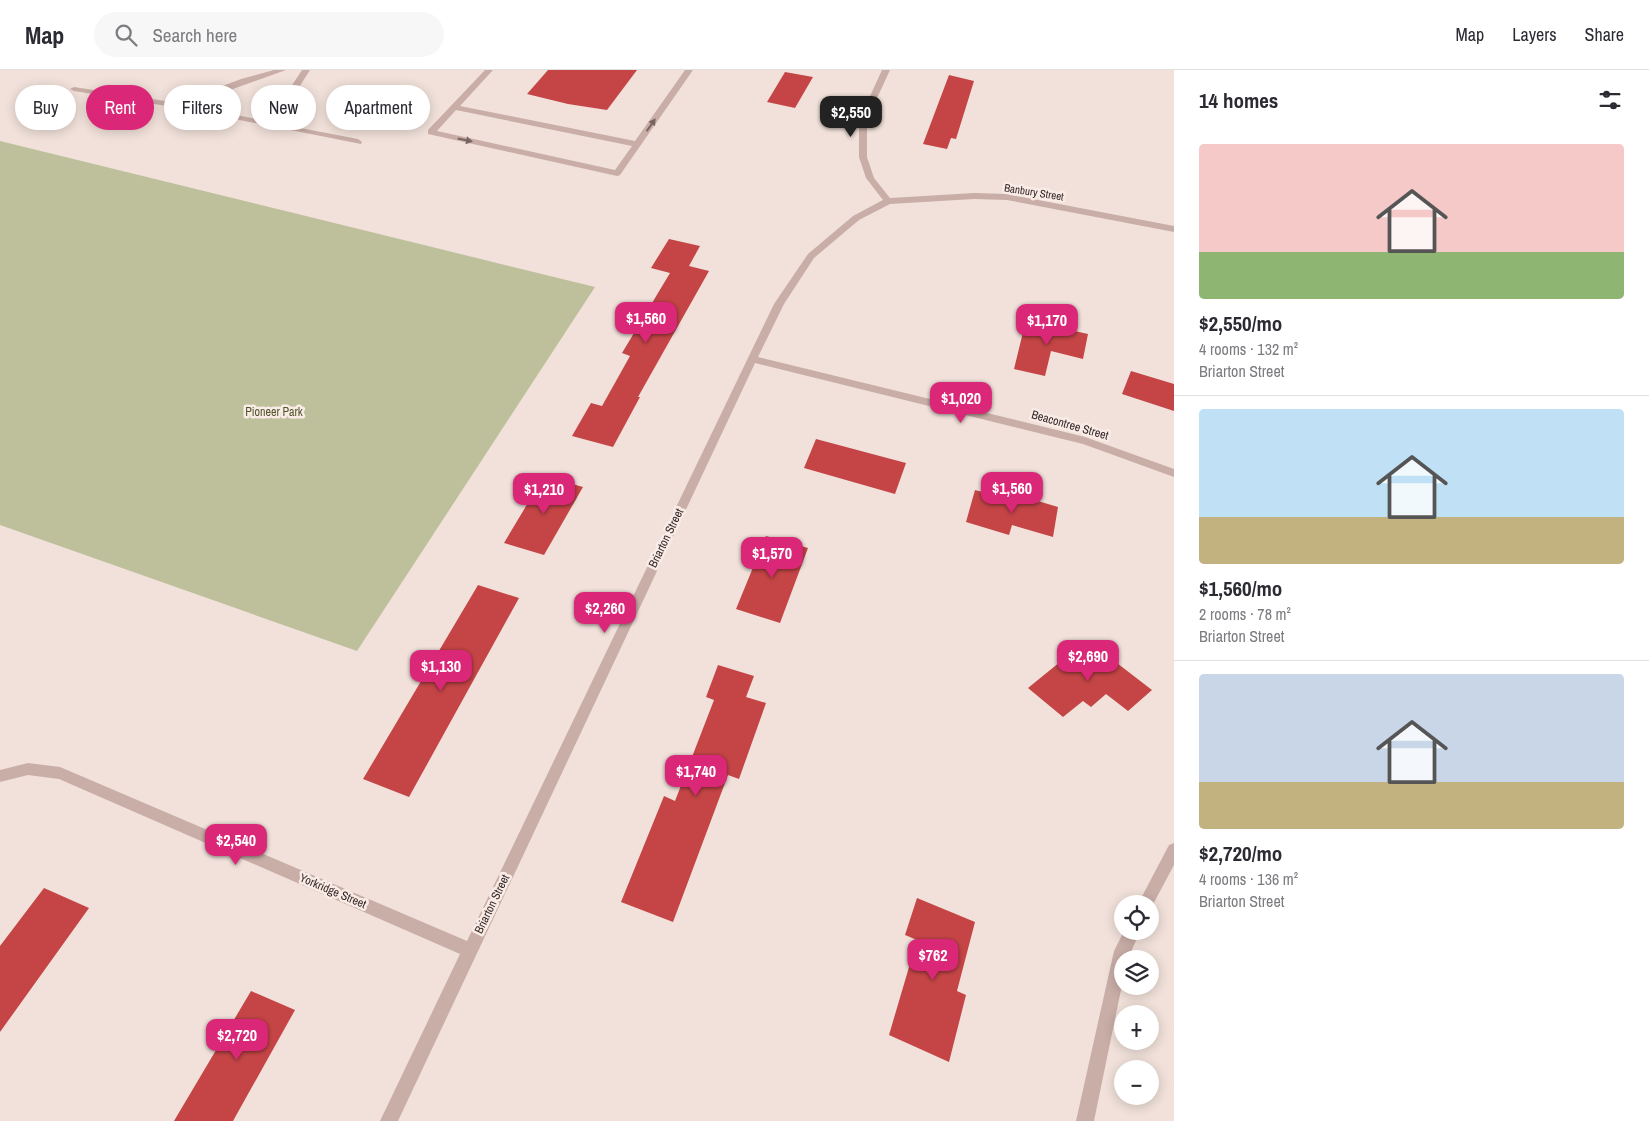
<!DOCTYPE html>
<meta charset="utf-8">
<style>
body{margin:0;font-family:"Archivo Narrow",sans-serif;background:#f7f7f7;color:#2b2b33;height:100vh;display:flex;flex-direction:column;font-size:19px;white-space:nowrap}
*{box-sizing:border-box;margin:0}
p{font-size:16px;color:#7c7c81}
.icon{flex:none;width:28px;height:28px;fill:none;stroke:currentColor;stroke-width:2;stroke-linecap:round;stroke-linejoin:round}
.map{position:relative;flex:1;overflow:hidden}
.drawer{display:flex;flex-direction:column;background:#fff;width:475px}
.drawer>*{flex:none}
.hud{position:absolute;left:15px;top:15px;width:475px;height:45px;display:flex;gap:10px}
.tools{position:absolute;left:1114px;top:825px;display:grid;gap:10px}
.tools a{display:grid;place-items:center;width:45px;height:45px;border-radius:50%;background:#fff;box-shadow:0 2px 12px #0003;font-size:25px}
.price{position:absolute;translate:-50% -42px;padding:0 11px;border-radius:10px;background:#db2777;color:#fff;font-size:16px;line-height:32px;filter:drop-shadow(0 1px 2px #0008)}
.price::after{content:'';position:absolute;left:50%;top:30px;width:15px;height:11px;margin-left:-8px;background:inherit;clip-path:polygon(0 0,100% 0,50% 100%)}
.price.on{background:#222;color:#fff}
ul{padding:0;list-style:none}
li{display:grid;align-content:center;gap:10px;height:265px;padding:0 25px}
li+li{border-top:1px solid #e1e1e2}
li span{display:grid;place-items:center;height:155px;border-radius:5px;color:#555}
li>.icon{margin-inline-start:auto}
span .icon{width:90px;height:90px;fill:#fffc;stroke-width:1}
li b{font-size:21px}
h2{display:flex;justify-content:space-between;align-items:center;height:60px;padding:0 25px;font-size:21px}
.pill{padding:0 18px;border-radius:22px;background:#fff;box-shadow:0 2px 12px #0003;font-size:18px;line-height:45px}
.pill.on{background:#db2777;color:#fff}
header{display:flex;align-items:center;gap:30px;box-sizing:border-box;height:70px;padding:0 25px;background:#fff;border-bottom:1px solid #e1e1e2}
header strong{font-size:24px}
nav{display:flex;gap:28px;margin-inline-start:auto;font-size:18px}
.search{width:350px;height:45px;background:#f7f7f7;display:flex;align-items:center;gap:12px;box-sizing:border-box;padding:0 18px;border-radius:28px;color:#7c7c81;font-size:19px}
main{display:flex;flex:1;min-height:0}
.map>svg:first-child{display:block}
.green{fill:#bdc09b}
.building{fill:#c54546}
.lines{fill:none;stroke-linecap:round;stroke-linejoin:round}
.minor{fill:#c9aea7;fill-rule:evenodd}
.oneway{fill:#786461}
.labels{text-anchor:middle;stroke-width:5;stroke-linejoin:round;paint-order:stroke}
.far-street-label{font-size:11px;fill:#362827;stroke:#f9ece7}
.park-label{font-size:12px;fill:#4f542b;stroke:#f9ece7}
.street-label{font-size:12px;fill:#362827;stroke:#f9ece7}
</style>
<header>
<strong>Map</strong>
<div class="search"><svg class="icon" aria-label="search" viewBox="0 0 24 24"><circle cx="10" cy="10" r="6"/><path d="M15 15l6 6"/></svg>Search here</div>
<nav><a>Map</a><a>Layers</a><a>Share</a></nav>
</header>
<main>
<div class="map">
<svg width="1174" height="1051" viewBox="0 0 1174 1051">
<rect width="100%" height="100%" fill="#f1e1da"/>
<path class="green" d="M0,71L595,217L357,581L0,455Z"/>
<path class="building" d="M548,0H637L607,40L568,34L527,24Z
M785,2L813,7L795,38L767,32Z
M949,5L974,11L956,69L951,68L947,79L923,74Z
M669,169L700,176L689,196L709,201L638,327H640L613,377L572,366L591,333L602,336L630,286L622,283L670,203L651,198Z
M1026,250L1088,264L1083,289L1051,281L1045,306L1014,299Z
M1131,301L1174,314V341L1122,324Z
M816,369L906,393L895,424L804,398Z
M544,406L583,417L544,485L504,473Z
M975,420L1009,429L1011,423L1058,437L1053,467L1012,455L1009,465L966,452Z
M766,466L808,478L780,553L736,539Z
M478,515L519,528L409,727L363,709Z
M1087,570L1152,620L1128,641L1106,624L1091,637L1083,631L1063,647L1028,618Z
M718,595L754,606L746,627L766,633L739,709L728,705L673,852L621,832L664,726L675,731L714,630L706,627Z
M44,818L89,838L0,962V876Z
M917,828L975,852L957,921L966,925L949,992L889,965L917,870L905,865Z
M251,921L295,940L233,1051H174Z"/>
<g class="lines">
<path class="minor" d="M274,0H286L188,35L261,50L283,29L302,0H310L289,33L269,52L358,69L362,72L361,74L179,38L74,21L70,19L74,17L178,33L241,9Z
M485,0H493L460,36L635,71L685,0H693L620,105L617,106L428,64V60ZM456,40L632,76L615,100L437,61Z
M882,0H890L867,50V87L874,108L890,128L974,123L1007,124L1174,156V162L1007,130L974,129L890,134L859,150L814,188L784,234L758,287L1085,367L1174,399V407L1083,374L755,293L398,1051H380L460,884L59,709L28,705L0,712V700L28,693L60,697L467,871L774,234L808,184L853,146L883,130L866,108L859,87V50Z
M1174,773V795L1150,840V834H1138L1169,775Z
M1124,861H1140L1128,889H1122V915L1094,1051H1076L1114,881Z"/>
</g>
<defs><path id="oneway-solid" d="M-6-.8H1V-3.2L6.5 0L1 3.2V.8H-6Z" transform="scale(1.25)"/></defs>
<g class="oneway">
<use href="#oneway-solid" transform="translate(651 55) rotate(-55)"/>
<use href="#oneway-solid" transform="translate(465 70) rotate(12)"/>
</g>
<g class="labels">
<g class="far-street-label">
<text transform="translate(1034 122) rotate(9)" y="4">Banbury Street</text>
</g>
<g class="park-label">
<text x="274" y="346">Pioneer Park</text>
</g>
<g class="street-label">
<text transform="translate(1070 355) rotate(16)" y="4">Beacontree Street</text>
<text transform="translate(666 468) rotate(-64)" y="4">Briarton Street</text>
<text transform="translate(333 821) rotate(23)" y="4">Yorkridge Street</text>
<text transform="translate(492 834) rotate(-64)" y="4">Briarton Street</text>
</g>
</g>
</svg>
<div class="tools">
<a><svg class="icon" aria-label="locate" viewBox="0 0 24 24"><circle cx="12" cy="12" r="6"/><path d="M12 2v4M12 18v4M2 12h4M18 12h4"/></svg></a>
<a><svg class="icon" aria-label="layers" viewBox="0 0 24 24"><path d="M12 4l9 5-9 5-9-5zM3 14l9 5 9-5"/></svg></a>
<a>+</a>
<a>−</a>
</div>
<b class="price on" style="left:851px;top:68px">$2,550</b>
<b class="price" style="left:646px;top:274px">$1,560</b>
<b class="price" style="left:1047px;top:276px">$1,170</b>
<b class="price" style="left:961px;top:354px">$1,020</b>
<b class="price" style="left:1012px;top:444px">$1,560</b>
<b class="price" style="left:544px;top:445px">$1,210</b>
<b class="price" style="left:772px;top:509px">$1,570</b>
<b class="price" style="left:605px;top:564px">$2,260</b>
<b class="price" style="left:1088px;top:612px">$2,690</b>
<b class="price" style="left:441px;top:622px">$1,130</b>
<b class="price" style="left:696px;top:727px">$1,740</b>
<b class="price" style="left:236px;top:796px">$2,540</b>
<b class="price" style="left:933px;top:911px">$762</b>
<b class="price" style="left:237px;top:991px">$2,720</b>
<div class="hud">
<a class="pill">Buy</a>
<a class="pill on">Rent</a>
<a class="pill">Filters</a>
<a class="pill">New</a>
<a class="pill">Apartment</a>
</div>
</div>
<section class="drawer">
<h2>14 homes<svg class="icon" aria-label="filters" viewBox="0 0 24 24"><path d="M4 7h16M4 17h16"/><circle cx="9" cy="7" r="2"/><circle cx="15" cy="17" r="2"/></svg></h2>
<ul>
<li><span style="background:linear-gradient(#f6c9c9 70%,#8fb573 0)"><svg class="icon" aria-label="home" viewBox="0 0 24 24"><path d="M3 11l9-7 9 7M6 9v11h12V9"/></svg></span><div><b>$2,550/mo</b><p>4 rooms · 132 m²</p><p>Briarton Street</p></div></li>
<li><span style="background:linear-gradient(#bfe0f5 70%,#c2b280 0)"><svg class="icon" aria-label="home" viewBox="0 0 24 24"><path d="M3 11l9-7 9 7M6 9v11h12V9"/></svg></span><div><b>$1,560/mo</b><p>2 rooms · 78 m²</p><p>Briarton Street</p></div></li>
<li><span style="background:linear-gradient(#c9d6e8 70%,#c2b280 0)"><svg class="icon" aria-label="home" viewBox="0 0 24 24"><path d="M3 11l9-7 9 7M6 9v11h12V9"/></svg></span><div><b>$2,720/mo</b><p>4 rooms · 136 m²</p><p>Briarton Street</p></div></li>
</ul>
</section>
</main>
